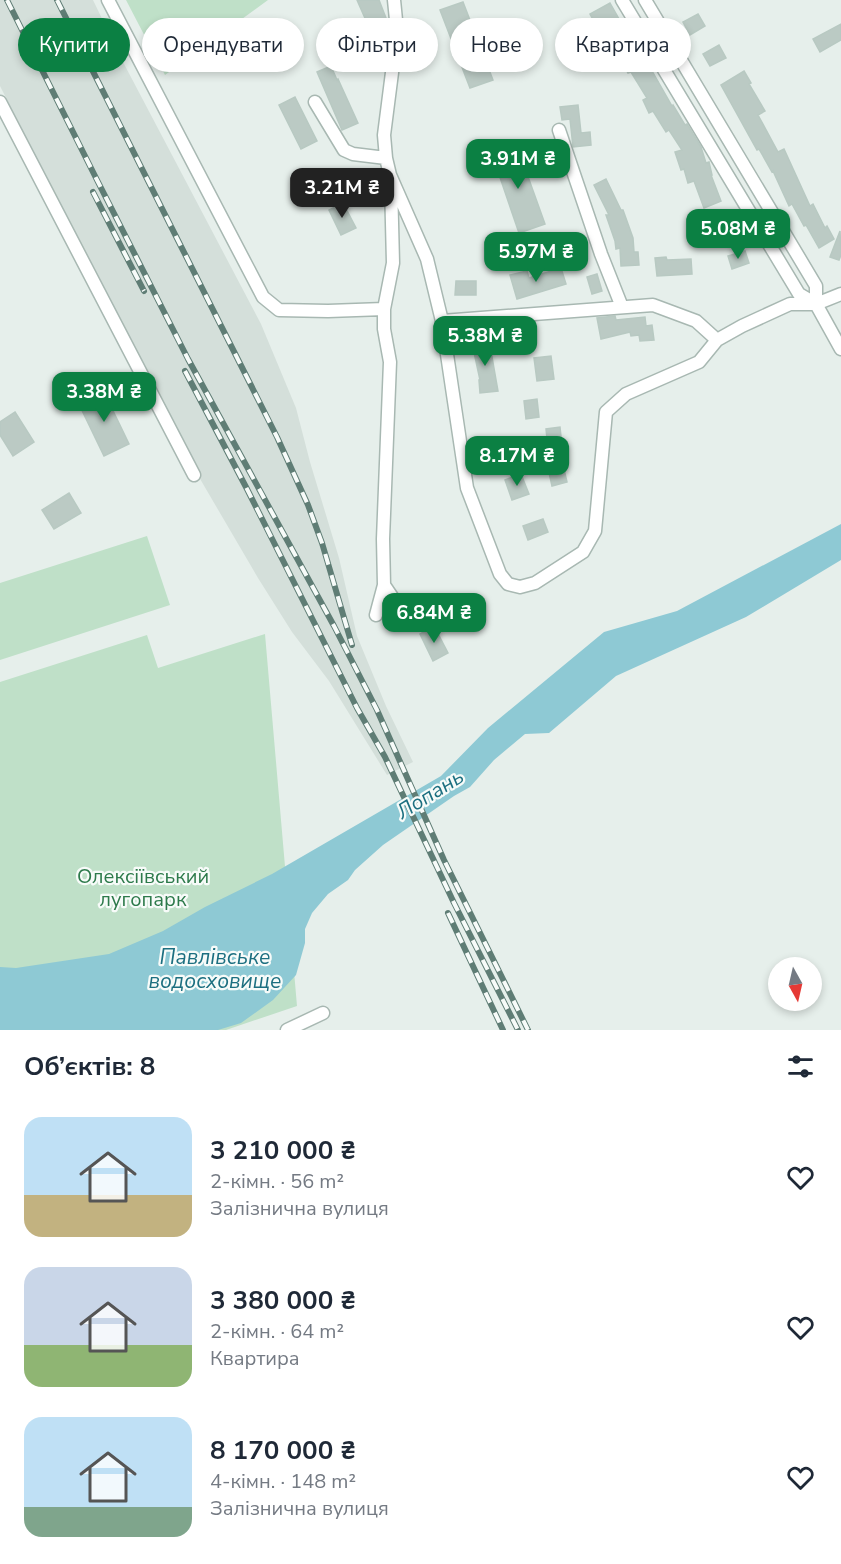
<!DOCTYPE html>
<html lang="uk">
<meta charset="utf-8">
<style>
body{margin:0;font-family:"Nunito Sans",sans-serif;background:#f6f6f7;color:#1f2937;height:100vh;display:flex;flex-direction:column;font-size:22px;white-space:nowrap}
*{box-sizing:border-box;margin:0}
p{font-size:20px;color:#747a83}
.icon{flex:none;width:33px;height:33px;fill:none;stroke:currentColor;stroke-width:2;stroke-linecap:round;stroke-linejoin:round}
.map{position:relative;height:1030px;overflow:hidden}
.panel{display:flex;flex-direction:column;background:#fff;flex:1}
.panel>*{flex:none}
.guide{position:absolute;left:18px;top:18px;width:806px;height:54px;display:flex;gap:12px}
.needle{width:39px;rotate:172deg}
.tools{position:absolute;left:768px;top:957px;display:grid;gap:12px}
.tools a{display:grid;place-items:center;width:54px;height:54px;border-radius:50%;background:#fff;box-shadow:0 3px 9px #0003;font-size:30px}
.price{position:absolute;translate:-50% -51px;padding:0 14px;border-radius:12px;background:#0b8043;color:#fff;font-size:20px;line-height:39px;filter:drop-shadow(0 2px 3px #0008)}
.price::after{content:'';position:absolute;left:50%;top:36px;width:18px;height:14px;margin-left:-9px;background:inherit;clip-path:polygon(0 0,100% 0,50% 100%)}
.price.active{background:#222;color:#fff}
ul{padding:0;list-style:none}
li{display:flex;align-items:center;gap:18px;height:150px;padding:0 24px}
li span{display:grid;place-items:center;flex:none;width:168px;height:120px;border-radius:18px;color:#555}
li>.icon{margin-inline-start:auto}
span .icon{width:72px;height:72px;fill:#fffc;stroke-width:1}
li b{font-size:26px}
h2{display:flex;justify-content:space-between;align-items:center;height:72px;padding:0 24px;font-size:26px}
.chip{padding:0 21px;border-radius:27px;background:#fff;box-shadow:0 3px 9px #0003;font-size:21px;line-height:54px}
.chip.active{background:#0b8043;color:#fff}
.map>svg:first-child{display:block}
.built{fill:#d4dfda}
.green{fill:#bfe0c8}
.water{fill:#8ec9d4}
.building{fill:#bbcac4;stroke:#b8c9c2;stroke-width:1.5}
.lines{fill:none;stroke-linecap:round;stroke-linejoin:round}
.minor-casing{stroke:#a8b8b2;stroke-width:15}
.minor{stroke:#fff;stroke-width:12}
.rail-casing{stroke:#5f7d75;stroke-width:6}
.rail{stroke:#f7fbf9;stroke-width:4;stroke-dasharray:11;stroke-linecap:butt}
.labels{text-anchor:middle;stroke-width:4.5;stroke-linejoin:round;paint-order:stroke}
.park-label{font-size:20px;fill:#2d7a4b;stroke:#f7fbf9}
.water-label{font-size:21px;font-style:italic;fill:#1c6f80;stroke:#f7fbf9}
</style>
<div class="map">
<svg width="841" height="1030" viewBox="0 0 841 1030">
<rect width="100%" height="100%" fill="#e6efeb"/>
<path class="built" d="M0,0H93L123,62L261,324L296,408L310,462L339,558L357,636L386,706L413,762L387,775L329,681L292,632L258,578L189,460L0,86Z"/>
<path class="green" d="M126,0H268L165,75Z
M147,536L170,605L0,660V583Z
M265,634L297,1006L226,1030H0V682L147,635L158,668Z"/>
<path class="water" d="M841,524V560L746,617L616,676L549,733L525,734L494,760L470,787L454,796L383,845L355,870L348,880L328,894L312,913L305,929V943L296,975L273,1000L241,1023L218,1030H0V967L16,968L109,954L163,931L205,907L272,874L441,776L488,728L604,632L677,611Z"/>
<path class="building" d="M357,0H379L386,18L368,25Z
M463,2L493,80L470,88L440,10Z
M610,3L619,19L599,31L590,14Z
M698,14L705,26L690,35L683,22Z
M841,24V40L820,52L813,39Z
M719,45L726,58L710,66L703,54Z
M639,48L672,106L673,105L685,125L687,124L701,147L706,163L709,162L712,175H711L721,201L704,208L694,181L688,183L684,169L681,170L675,152L682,150L669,130L666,132L653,111L649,113L643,100L647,98L631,72L628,73L620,58Z
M331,66L337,80L338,79L358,123L342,130L317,72Z
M744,71L751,83L749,84L765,111L758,115L778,152L784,149L810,206L813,204L825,228L827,226L834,239L819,248L806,225L804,226L792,204L789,206L773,171L772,172L759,149L757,150L721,85Z
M295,97L317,141L301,149L279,105Z
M578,105L581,133L590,132L591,145L573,147L570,119L562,120L560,107Z
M517,146L545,224L519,233L492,154Z
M606,179L621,210H623L633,238L634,252H638L639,265L621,266L620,248L616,249L615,241L606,215H609L594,185Z
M343,203L356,228L341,235L329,210Z
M840,231L841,255L839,260L830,257Z
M745,251L749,263L732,269L728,256Z
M666,257L667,260L691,259L692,274L657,276L655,258Z
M561,268L566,284L517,299L510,275L527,271L529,278Z
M597,274L602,291L592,294L587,277Z
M456,281H476V295H455Z
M615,316L616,320L645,317L646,326L652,325L654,340L640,341L639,335L631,336L630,332L601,339L597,318Z
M534,322L535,333L519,335L517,324Z
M489,340L498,391L480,393L479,380H480L472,343Z
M551,356L554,379L537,381L534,358Z
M103,390L129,444L104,456L78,402Z
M537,399L539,417L526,419L524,401Z
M15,412L34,442L13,456L0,435V422Z
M560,427L562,446L548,448L546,429Z
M510,440L512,459L498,461L495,442Z
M563,465L567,482L552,486L548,468Z
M521,474L529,494L512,500L505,480Z
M69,493L81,513L54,529L42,510Z
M543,519L548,532L528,540L523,526Z
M434,626L448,653L433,661L420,634Z"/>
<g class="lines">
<g class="minor-casing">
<path id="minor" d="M108,0L263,297L279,310L328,311L384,309
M394,0L396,20L394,57L384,135L386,158L390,175L427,259L442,321L467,488L500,574L508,584L520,587L535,583L583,552L595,531L606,412L626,394L699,362L717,340L742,326L790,304H816L841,294
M622,0L799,294L816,304L841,349
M645,0L816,286V304
M0,102L194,475
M315,102L344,150L353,154L386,158
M559,130L601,254L622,307
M442,321L653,305L696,321L717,340
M384,585L409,622
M376,615L384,585L383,539L390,362L384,329V309L393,263L391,183
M287,1030L323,1013"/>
</g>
<use href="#minor" class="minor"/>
<g class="rail-casing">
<path id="rail" d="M7,0L97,180L188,359L334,626L377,710L444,860L528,1030
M57,0L277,437L308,505L322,543L352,645
M93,192L144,291
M185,371L247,489L357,708L385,757L454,903L518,1030
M448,913L503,1030"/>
</g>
<use href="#rail" class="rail"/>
</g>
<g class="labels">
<g class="park-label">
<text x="143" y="883">Олексіївський<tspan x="143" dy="23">лугопарк</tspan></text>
</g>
<g class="water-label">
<text transform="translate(430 794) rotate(-32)" y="7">Лопань</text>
<text x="215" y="964">Павлівське<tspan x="215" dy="24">водосховище</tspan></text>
</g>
</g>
</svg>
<div class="tools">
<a><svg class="needle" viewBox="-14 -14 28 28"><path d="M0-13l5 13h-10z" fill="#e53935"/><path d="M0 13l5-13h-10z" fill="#747a83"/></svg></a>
</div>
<b class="price" style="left:518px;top:190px">3.91M ₴</b>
<b class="price active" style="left:342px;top:219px">3.21M ₴</b>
<b class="price" style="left:738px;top:260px">5.08M ₴</b>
<b class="price" style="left:536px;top:283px">5.97M ₴</b>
<b class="price" style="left:485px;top:367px">5.38M ₴</b>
<b class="price" style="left:104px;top:423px">3.38M ₴</b>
<b class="price" style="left:517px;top:487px">8.17M ₴</b>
<b class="price" style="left:434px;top:644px">6.84M ₴</b>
<div class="guide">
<a class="chip active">Купити</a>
<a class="chip">Орендувати</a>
<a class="chip">Фільтри</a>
<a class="chip">Нове</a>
<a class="chip">Квартира</a>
</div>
</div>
<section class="panel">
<h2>Об’єктів: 8<svg class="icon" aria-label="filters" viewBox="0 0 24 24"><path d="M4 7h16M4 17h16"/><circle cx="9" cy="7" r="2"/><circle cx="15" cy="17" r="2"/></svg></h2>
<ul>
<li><span style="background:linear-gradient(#bfe0f5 65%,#c2b280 0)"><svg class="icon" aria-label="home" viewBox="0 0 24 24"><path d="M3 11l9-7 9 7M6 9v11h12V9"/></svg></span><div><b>3 210 000 ₴</b><p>2-кімн. · 56 m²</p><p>Залізнична вулиця</p></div><svg class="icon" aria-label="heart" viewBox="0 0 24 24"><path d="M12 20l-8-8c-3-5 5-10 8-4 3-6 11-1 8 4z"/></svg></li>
<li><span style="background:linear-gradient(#c9d6e8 65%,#8fb573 0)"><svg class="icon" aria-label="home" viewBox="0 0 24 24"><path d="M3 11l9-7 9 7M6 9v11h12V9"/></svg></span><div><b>3 380 000 ₴</b><p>2-кімн. · 64 m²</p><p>Квартира</p></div><svg class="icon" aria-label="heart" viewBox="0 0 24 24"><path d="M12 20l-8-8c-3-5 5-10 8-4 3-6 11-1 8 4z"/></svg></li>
<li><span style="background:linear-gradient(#bfe0f5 75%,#7fa58c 0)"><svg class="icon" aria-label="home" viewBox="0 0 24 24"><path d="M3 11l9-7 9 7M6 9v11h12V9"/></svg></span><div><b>8 170 000 ₴</b><p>4-кімн. · 148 m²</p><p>Залізнична вулиця</p></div><svg class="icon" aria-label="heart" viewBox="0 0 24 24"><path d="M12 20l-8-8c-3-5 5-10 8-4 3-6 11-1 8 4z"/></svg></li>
</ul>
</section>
